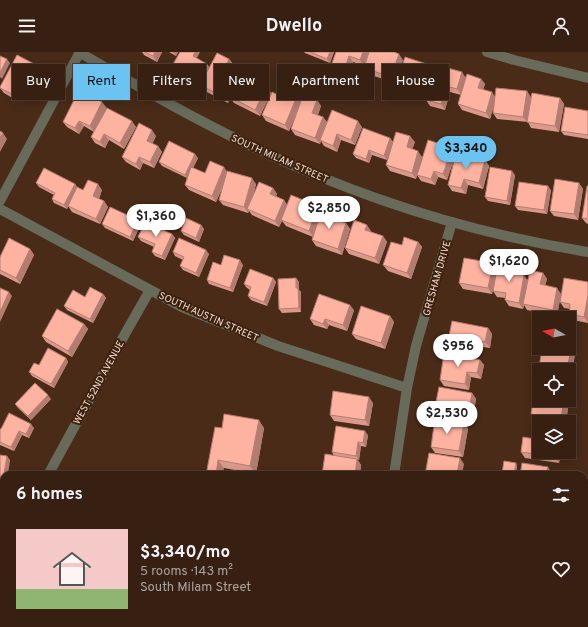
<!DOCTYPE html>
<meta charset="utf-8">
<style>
body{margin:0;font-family:Overpass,sans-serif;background:#3e281b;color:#f1f3f6;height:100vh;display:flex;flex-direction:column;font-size:15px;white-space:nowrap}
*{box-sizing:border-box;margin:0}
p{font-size:13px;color:#aaa39f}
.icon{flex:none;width:22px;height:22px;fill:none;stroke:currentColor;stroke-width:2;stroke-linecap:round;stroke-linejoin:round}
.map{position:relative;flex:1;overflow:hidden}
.panel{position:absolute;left:0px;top:419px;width:588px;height:156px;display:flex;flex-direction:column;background:#372012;border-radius:12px 12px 0 0;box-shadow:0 2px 10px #0003,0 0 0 1px #513e32}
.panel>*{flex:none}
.banner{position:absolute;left:12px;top:12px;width:564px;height:36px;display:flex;gap:8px}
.needle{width:26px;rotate:279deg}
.tools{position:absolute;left:532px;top:259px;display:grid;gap:8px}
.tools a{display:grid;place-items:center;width:44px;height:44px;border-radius:0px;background:#372012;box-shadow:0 2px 10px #0003,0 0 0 1px #513e32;font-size:20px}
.price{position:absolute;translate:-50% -34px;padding:0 9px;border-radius:14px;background:#fff;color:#222;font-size:13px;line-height:26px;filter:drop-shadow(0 1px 2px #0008)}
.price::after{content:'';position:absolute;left:50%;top:24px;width:12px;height:9px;margin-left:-6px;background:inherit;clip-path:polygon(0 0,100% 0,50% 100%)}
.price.on{background:#6bc3f2;color:#111}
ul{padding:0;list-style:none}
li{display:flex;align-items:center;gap:12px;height:100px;padding:0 16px}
li span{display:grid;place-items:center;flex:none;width:112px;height:80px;border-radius:0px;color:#555}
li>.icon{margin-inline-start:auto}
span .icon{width:48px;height:48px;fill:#fffc;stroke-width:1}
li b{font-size:17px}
h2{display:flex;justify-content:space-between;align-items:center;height:48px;padding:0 16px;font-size:17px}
.chip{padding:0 14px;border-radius:0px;background:#372012;box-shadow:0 2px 10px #0003,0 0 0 1px #513e32;font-size:14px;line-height:36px}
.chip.on{background:#6bc3f2;color:#111}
header{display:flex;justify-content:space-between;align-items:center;height:52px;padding:0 16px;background:#372012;font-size:18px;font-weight:700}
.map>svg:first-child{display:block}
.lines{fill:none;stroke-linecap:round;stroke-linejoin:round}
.minor{stroke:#686a5a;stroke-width:10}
.tertiary{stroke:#686a5a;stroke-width:10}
.wall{fill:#da998a}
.shaded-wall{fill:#b27d70}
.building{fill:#feb2a0;stroke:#b27d70}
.labels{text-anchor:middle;stroke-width:4;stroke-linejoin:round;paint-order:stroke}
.street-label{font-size:10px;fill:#efdcd0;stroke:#3e210d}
</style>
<header><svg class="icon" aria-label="menu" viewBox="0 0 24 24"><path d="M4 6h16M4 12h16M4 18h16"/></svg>Dwello<svg class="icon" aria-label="person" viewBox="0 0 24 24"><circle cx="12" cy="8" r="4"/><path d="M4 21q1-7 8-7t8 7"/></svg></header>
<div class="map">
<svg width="588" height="575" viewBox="0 0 588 575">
<rect width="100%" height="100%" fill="#492b18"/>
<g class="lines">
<path class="minor" d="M487,0L514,8L588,26
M0,157L182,255L278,294L407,336
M48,423L125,282L150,238
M394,423L407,336L416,294L452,170
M584,479L588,454
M0,573L15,575
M569,575V571"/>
<path class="tertiary" d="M80,1C123,25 165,51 209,73C327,135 456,179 588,200
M0,149L80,0"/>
</g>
<path class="wall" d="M142,0H162L157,10L144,3Z
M169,0H178L176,4Z
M304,0H334L330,11L305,1Z
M336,0L403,8L395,31L368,22L364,16V14L353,10L349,22L336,17L332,11Z
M17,3L44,21L36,36L26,31L16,48L4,41L0,36V35Z
M197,6L210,16L229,7L234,13L227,26L232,28L236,34L271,41L260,64L234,51L230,46L228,51L205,39L200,33L208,18L200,32L175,18L172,14Z
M433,14L435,17L466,25L481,27L485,32L483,37L495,45H531L529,58L560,46L564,52L559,80L531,76L528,70L497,67L493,61L494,53L490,67L462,58L458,52L461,43L450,40L445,58L430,54L426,48L429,38L419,35L418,41L409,38L406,34L407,32L401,30L398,26Z
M282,45L317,48L321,54L318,63L323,65L327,70L362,75L355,93L341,88L337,100L324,94L321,89L320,92L295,83L291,77L297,60L289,79L266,69L262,63Z
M107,56L136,75L124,97L109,88L105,96L95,91L91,85L94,80L84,74L79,82L67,75L63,70Z
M588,59V87L564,83L561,79Z
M156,84L152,92L158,94L162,100L154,116L143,111L140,118L126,110L122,105Z
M390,86L393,90L387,108L372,103L369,111L356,106L353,102Z
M415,90L412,97L422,105L416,127L390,119L386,113Z
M452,96L456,102L485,108L489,114L483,137L468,133L466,142L452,139L448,133L455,103L447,128L438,125L435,133L421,129L417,123Z
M198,106L193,116L205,121L227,119L256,132L253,145L273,136L277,142L276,144L284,148L287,153L321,158L341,167L340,169L346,171L350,177L342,203L316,194L312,188L313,185L286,174L282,169L279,175L252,163L249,159L248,161L223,153L219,148L222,137L216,150L189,138L185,133L187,126L162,114L159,110Z
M515,123L510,153L488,149L485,145Z
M36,131L75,132L77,135L83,138H102L99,147L104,149L108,155L100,172L72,160L68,154L67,157L54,151L52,147L54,143L39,135Z
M579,131L583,137L578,168L554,164L550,159Z
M588,134V172L586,171L582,166Z
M551,138L547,162L518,158L515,154Z
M138,168L141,172L133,189L105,176L102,172Z
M201,173L204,177L199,190L184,183L181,179Z
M371,179V180L383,184L387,190L379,212L349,202L345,196Z
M172,182L175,186L165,208L155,204L152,200L154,195L141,189L138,185Z
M418,190L422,195L411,227L388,219L383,213L402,193Z
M30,197L34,203L20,232L0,222V205Z
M173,200L209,202L199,225L183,218L180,214L183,208L175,204Z
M221,213H243L233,240L209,232L207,228Z
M514,214L518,220L517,222L528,228L543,221L547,227L545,233L561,242L557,264L527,258L524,253L523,257L509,254L505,248L506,246L497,245L493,239L496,222L492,242L463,237L459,231L497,217Z
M273,226L276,230L267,254L251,248L248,244L250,238L247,236L244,232Z
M296,226L299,230V238L301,240V260L282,261L279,257Z
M588,230V271L573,268L569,262L570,257L564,256L560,250Z
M103,242L106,246L93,271L67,258L64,254L85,245Z
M354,258L347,279L329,273L327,277L314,273L310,267Z
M390,264L394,270L385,297L356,287L352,282Z
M84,272L88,277L72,305L46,290L42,284Z
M488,276L492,282L490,296L477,294L475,305L451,300L447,294Z
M66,306L68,310L54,336L32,324L29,320L39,313Z
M480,308L484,313L481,327L471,325L469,338L444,334L440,328Z
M472,341L476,347L472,371L446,367L441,361L442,356L436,350Z
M569,341L570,342L566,370H550L536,368L531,362L569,348Z
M51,347L31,368L18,356L15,352Z
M373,351L369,374L334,369L330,363Z
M464,371L468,377L463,405L435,401L431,395Z
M34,376L29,386L22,383L14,399L0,393V377H1Z
M222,376H264L256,422L224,416L206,423Z
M368,383L366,395L361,394L359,408L357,407L361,413L360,423H322L334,404L332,400Z
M521,400H561L559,411L525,406Z
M0,403L10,408L4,423V432L0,431Z
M517,413L516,423H503L502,421Z
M191,571H216L215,575Z"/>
<path class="shaded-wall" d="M155,0H162L157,10L153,4Z
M173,0H178L176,4Z
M195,0H200L196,8L193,4Z
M330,0H334L330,11L327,7Z
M363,0H369L364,14L360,8Z
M399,2L403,8L395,31L391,25Z
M349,4L353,10L349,22L345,16Z
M7,7L10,11L2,27L0,25V21Z
M229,7L234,13L226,29L221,23Z
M207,12L210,16L200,32L197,28Z
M433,14L436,18L429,39L426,35Z
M40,15L44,21L36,36L32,30Z
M462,20L466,26L461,43L457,37Z
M22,25L26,31L16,48L12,42Z
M481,27L485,32L482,42L478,36Z
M232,28L236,34L228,51L224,45Z
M417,31L419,35L418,41L415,37Z
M446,34L450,40L445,58L441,52Z
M267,35L271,41L260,64L255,58Z
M527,39L531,45L528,71L523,65Z
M492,40L496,46L490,67L486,61Z
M298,42L302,47L289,79L285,73Z
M560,46L564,52L559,80L555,74Z
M317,48L321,54L316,66L312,61Z
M102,50L107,56L94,80L90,74Z
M323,65L327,70L320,92L315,86Z
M79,69L84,74L79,82L75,76Z
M132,69L136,75L124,97L120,91Z
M358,69L362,75L355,93L351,88Z
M152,78L156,84L151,95L147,89Z
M3,81L7,87L0,100V86Z
M104,82L109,88L105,96L100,90Z
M337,82L341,88L337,100L333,94Z
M410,84L415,90L411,101L407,95Z
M390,86L393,90L387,108L384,104Z
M158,94L162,100L154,116L150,110Z
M452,96L456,102L447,128L443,122Z
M369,98L372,103L369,111L366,107Z
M418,99L422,105L416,127L412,121Z
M195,102L198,106L188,127L185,123Z
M139,105L143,111L140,118L136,112Z
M485,108L489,114L483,137L479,131Z
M224,115L228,121L216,150L212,144Z
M434,119L438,125L435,133L431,127Z
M512,119L515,123L510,153L507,149Z
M252,126L256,132L249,158L247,157L249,159L248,161L244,155Z
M464,127L468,133L466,142L461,136Z
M579,131L583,137L578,168L574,162Z
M75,132L78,136L67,157L64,153Z
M98,132L102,138L97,150L93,144Z
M548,134L551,138L547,162L544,158Z
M273,136L277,142L274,148L270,142Z
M284,148L288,154L279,175L275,169Z
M104,149L108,155L100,172L96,167Z
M318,154L322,160L313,185L309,179Z
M336,161L341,167L338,173L334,167Z
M138,168L141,172L133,189L130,185Z
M346,171L350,177L342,203L338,197Z
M201,173L204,177L199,190L196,186Z
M367,173L371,179L370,184L365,178Z
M172,182L175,186L165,208L162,204Z
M383,184L387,190L379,212L375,206Z
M418,190L422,195L411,227L407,221Z
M30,197L34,203L20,232L16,226Z
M206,198L209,202L199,225L196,221Z
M240,208L243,213L233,240L230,236Z
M493,211L497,217L492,242L488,236Z
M514,214L518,220L517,227L513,221Z
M543,221L547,227L544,238L540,232Z
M524,223L528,229L523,252L524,253L523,257L519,251Z
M273,226L276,230L267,254L264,250Z
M296,226L299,230V238L301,240V260L299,256Z
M557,236L561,242L557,264L553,258Z
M9,240L12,244L0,270V260Z
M103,242L106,246L93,271L90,267Z
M588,243V271L584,265Z
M350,253L354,258L347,279L343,273Z
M390,264L394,270L385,297L381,291Z
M325,267L329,273L327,277L323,272Z
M84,272L88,277L72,305L68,299Z
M488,276L492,282L490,296L485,290Z
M473,288L477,294L475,305L471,299Z
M571,297L575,303L570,333L569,331V318H567Z
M66,306L68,310L54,336L51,332Z
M480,308L484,313L481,327L477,321Z
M467,320L471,325L469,338L465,332Z
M472,341L476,347L472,371L468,365Z
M569,341L570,342L566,370H564L561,366L564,348H569Z
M48,343L51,347L31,368L28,364Z
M369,345L373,351L369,374L365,368Z
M259,368L264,376L256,422L250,414Z
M464,371L468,377L463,405L459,399Z
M31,372L34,376L29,386L26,382Z
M19,379L22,383L14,399L11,395Z
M365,379L368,383L366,395L363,391Z
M358,390L361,394L359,408L356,404Z
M556,400H561L559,411L555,405Z
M7,404L10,408L8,423H4Z
M460,406L464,412L462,423H457Z
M357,407L361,413L360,423H355Z
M218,408L224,416L223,423H216Z
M516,411L517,413L516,423H514Z
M548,415L552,421V423H546Z
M0,443L1,445L0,454Z
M212,571H216L215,575Z
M433,571H438V575H432Z
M510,571H512L515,575H510Z"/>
<path class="building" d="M145,0H155L153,4Z
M180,0H195L193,4L207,12L197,28L172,14Z
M310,0H330L327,7Z
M336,0H363L360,8L349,4L345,16L332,11Z
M369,0H394L399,2L391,25L364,16Z
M217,1L229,7L221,23L232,28L224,45L200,33Z
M17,3L40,15L32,30L22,25L12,42L0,36V35Z
M0,4L7,7L0,21Z
M405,5L433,14L426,35L417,31L415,37L406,34L407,29L398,26Z
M437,13L462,20L457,37L446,34L441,52L426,48Z
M242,22L267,35L255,58L230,45Z
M467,22L481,27L478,36L492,40L486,61L458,52Z
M286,36L298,42L285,73L262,63L272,40L282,45Z
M496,36L527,39L523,65L493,61Z
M79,38L102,50L90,74L79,69L75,76L63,70Z
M532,41L560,46L555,74L527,70Z
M303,43L317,48L312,61L323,65L315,86L291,77Z
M565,55L588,59V83L561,79Z
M107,56L132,69L120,91L104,82L100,90L91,85Z
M332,58L358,69L351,88L337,82L333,94L320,88Z
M139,71L152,78L147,89L158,94L150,110L139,105L136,112L122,105Z
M363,76L390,86L384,104L369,98L366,107L353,102Z
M0,79L3,81L0,86Z
M396,80L410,84L407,95L418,99L412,121L386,113Z
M428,88L452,96L443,122L434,119L431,127L417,123Z
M169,89L195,102L185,123L159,110Z
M456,101L485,108L479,131L464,127L461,136L448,133Z
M210,109L224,115L212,144L185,133L191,115L205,121Z
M490,115L512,119L507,149L485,145Z
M44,116L75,132L64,153L52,147L55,141L36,131Z
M227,119L252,126L244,155L219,148Z
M555,127L579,131L574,162L550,159Z
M88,128L98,132L93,144L104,149L96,167L68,154L77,135L83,138Z
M259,130L273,136L270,142L284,148L275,169L247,157Z
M519,130L548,134L544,158L515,154Z
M587,134H588V167L582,166Z
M291,143L318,154L309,179L281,168Z
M110,155L138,168L130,185L102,172Z
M322,156L336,161L334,167L346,171L338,197L312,188Z
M186,166L201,173L196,186L181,179Z
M354,168L367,173L365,178L383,184L375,206L345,196Z
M145,170L172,182L162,204L152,200L155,192L138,185Z
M404,185L418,190L407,221L383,213L391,190L402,193Z
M9,186L30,197L16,226L0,218V205Z
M179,186L206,198L196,221L180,214L184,205L173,200Z
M224,203L240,208L230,236L207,228L213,210L221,213Z
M464,206L493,211L488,236L459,231Z
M498,211L514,214L513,221L524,223L519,251L505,248L506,241L493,239Z
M250,217L273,226L264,250L248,244L251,235L244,232Z
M530,218L543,221L540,232L557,236L553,258L523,252Z
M296,226V236H298L299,256L279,257L278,227Z
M564,226L588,230V243L584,265L569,262L570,252L560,250Z
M90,235L103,242L90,267L64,254L73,238L85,245Z
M0,236L9,240L0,260Z
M319,242L350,253L343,273L325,267L323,272L310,267Z
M361,254L390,264L381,291L352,282Z
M57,257L84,272L68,299L42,284Z
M452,269L488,276L485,290L473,288L471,299L447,294Z
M48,296L66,306L51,332L29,320L34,311L39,313Z
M542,296H566L571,297L567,318H539V322H538Z
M444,301L480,308L477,321L467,320L465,332L440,328Z
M35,331L48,343L28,364L15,352Z
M536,332H539V348H564L561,366L531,362Z
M439,335L472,341L468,365L441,361L443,351L436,350Z
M333,339L369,345L365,368L330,363Z
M9,361L31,372L26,382L19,379L11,395L0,390V377H1Z
M224,362L259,368L250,414L218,408L216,423H206L215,375L222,376Z
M435,366L464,371L459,399L431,395Z
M538,371H539V400H556L555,405L521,400L523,385L535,387Z
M336,374L365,379L363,391L358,390L356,404L332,400Z
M429,401L460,406L457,423H425Z
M325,402L357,407L355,423H322Z
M0,403L7,404L3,428H0Z
M504,409L516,411L514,423L502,421Z
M522,411L548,415L546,423H520Z
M302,571H331L339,573V575H301Z
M397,571H433L432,575H396Z
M488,571H510V575H487Z"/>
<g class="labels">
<g class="street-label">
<text transform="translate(280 106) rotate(24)" y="4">SOUTH MILAM STREET</text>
<text transform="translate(436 226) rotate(-74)" y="4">GRESHAM DRIVE</text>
<text transform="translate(209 264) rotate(24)" y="4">SOUTH AUSTIN STREET</text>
<text transform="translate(98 330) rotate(-61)" y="4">WEST 52ND AVENUE</text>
</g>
</g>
</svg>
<div class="tools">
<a><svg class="needle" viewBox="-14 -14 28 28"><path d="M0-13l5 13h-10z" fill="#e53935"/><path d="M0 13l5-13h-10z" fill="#aaa39f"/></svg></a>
<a><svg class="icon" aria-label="locate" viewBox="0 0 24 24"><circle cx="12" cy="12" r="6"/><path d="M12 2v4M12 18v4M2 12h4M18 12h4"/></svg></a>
<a><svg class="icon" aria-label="layers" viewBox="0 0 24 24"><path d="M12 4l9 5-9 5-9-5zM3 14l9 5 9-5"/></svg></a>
</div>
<b class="price on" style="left:466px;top:118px">$3,340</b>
<b class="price" style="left:329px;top:178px">$2,850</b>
<b class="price" style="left:156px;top:186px">$1,360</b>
<b class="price" style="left:509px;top:231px">$1,620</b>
<b class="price" style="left:458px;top:316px">$956</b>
<b class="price" style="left:447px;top:383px">$2,530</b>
<div class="banner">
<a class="chip">Buy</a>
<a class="chip on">Rent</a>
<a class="chip">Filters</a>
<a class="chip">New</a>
<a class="chip">Apartment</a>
<a class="chip">House</a>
</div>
<section class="panel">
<h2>6 homes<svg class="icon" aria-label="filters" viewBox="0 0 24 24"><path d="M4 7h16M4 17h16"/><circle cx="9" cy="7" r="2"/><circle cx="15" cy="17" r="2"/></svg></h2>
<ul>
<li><span style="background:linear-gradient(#f6c9c9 75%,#8fb573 0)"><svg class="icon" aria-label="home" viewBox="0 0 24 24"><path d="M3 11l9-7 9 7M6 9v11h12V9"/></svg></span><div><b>$3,340/mo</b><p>5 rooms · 143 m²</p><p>South Milam Street</p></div><svg class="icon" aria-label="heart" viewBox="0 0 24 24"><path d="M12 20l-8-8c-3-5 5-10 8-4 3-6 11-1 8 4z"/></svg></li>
</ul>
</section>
</div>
